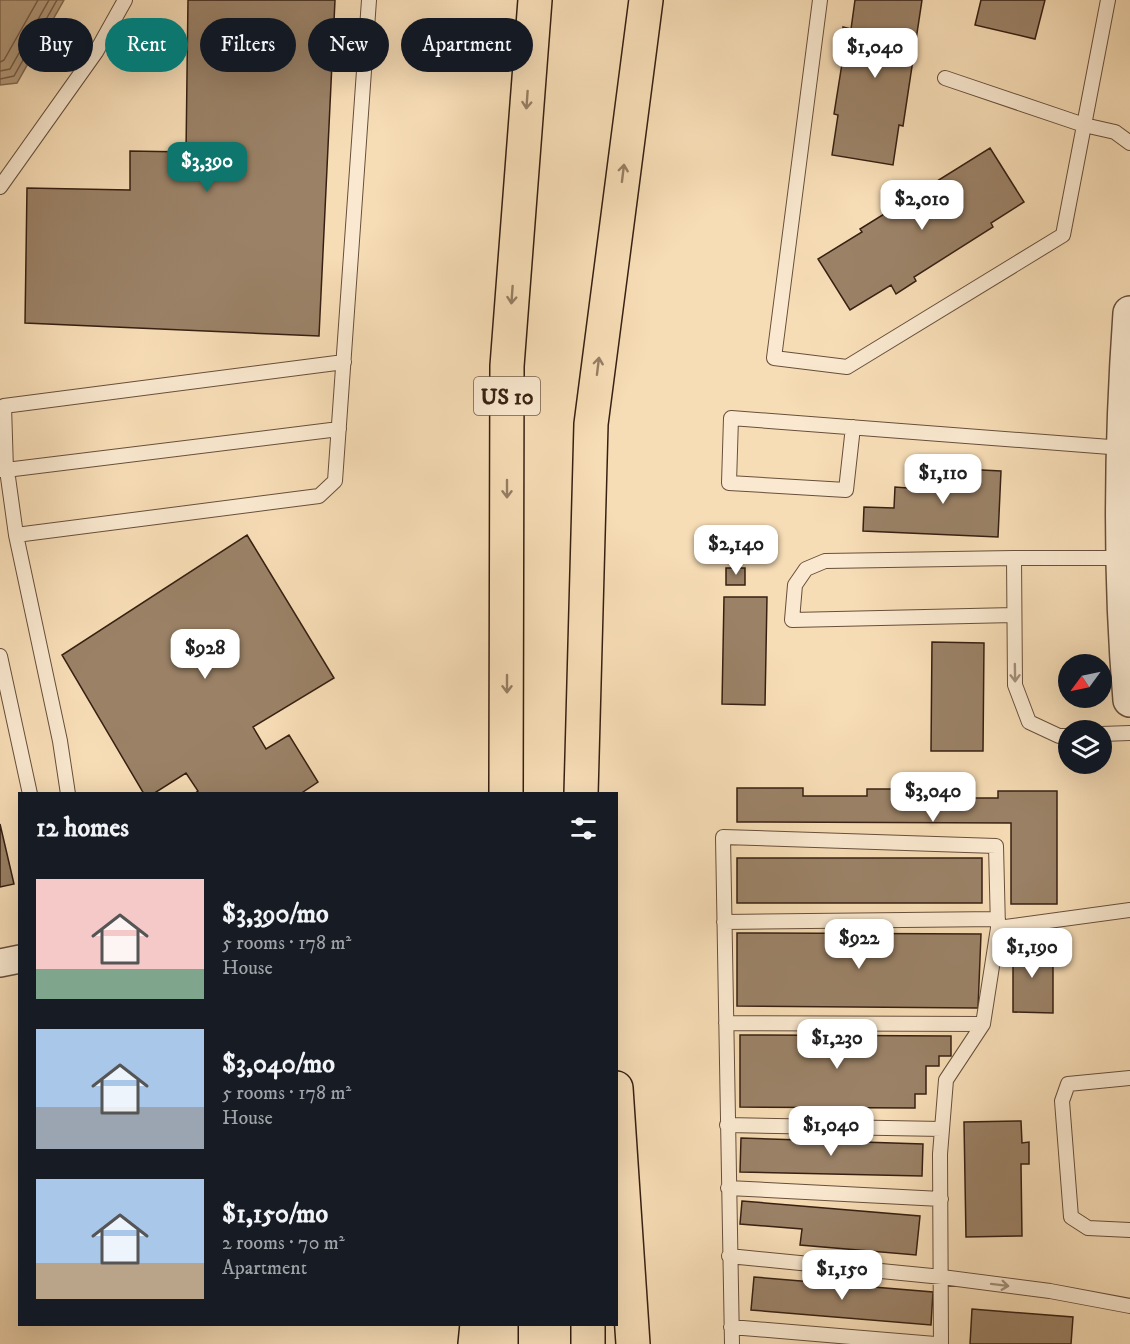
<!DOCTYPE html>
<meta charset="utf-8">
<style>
body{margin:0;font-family:"IM FELL DW Pica",serif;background:#242831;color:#f1f3f6;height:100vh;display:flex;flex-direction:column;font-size:22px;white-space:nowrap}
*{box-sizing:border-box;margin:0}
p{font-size:20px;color:#9ea1a6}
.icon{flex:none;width:33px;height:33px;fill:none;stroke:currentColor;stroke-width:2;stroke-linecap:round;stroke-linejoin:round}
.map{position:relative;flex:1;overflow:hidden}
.details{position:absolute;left:18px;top:792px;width:600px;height:534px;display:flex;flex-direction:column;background:#171b24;border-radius:0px;box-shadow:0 6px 24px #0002}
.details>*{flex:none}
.hud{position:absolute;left:18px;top:18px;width:600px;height:54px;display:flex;gap:12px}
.needle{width:39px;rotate:237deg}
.controls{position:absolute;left:1058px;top:654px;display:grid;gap:12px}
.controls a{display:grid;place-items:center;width:54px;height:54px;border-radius:50%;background:#171b24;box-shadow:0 6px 24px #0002;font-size:30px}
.price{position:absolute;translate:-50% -51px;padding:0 14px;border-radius:12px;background:#fff;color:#222;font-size:20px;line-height:39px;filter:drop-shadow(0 2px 3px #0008)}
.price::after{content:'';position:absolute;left:50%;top:36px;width:18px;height:14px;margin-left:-9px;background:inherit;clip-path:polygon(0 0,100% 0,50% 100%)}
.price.on{background:#0f766e;color:#fff}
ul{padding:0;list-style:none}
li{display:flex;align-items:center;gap:18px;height:150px;padding:0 18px}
li span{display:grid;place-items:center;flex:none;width:168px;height:120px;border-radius:0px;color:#555}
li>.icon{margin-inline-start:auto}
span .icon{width:72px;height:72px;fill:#fffc;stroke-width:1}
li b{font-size:26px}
h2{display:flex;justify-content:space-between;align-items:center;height:72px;padding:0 18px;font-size:26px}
.tag{padding:0 21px;border-radius:27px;background:#171b24;box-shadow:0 6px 24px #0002;font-size:21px;line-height:54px}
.tag.on{background:#0f766e;color:#fff}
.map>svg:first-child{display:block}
.water{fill:#b69d7e;stroke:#836b53;stroke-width:1.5}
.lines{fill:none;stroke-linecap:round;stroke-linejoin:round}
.shore{stroke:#765e48;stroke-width:1.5}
.building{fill:#9b8267;stroke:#372012;stroke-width:1.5}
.service-casing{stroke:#674f3b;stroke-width:16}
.minor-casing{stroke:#674f3b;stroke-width:30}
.tertiary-casing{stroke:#674f3b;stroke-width:36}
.motorway-casing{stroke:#372012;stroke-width:36}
.service{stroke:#fae9d0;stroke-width:14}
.minor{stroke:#fae9d0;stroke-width:27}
.tertiary{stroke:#fae9d0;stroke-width:33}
.motorway{stroke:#f7ddb6;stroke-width:33}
.oneway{stroke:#977e64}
.oneway2{stroke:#a28f7a}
.labels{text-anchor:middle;stroke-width:4.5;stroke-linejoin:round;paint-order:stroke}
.shield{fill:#fae9d0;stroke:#725c4b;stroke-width:1.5}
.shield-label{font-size:22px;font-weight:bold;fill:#372012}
</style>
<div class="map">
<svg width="1130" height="1344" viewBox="0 0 1130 1344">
<rect width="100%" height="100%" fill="#f7ddb6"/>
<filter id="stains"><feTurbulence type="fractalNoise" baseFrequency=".00333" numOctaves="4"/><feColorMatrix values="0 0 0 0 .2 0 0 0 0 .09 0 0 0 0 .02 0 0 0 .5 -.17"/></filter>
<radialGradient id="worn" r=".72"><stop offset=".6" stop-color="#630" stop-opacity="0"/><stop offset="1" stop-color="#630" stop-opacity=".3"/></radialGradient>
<path class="water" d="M0,0H64L17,83L0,85Z"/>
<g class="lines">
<path class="shore" d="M0,62L4,60L38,0
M0,71L10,69L49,0
M0,79L14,76L57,0"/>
</g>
<path class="building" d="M188,0H335L319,336L25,323L27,188L130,190V151L186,152Z
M855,0H922L903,126L899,125L893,165L832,155L838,115L834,114L844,51H839L843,27L851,29Z
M981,0H1045L1035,39L975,25Z
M990,148L1024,202L991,223L993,227L914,277L916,281L896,294L891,285L850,310L818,259L862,232L860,229Z
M922,467L1001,471L998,537L863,531L864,507L894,508L895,487L921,489Z
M247,535L334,678L253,727L266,749L289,735L318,782L300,794H194L198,791L186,773L153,794H144L62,655Z
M726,568H745V585H726Z
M724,597H767L765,705L722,704Z
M932,642L984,643L983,751H931Z
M737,788H803V796H867V789H938V798H998V791H1057V904H1011V823L737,822Z
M0,824L14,884L0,887Z
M737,858H982V903H737Z
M737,933L981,934L978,1008L737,1006Z
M1013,942H1042V955H1053V1013L1013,1012Z
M740,1035L951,1036V1056H939V1066H926V1094H915V1108L740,1107Z
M1021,1121L1022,1143L1029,1142V1164H1021L1022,1236L966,1237L964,1122Z
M741,1138L923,1144L922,1176L740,1172Z
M742,1201L920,1216L916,1255L800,1245L802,1229L740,1224Z
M754,1277L933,1292L931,1325L751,1310Z
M972,1309L1073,1317L1071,1344H970Z"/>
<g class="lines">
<g class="service-casing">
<path id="service" d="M820,0L774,358L847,367L1063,235L1108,0
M945,78L1084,125L1115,132L1130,143
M0,187L96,52L125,0
M853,427L846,490L729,483L731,418L1123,448
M339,429L6,470L4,406L344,362
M0,470H7L16,535
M1014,615L792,620L795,585L806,569L825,561L1014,558
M0,656L30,794
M1101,734L1130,733
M1068,736H1059L1029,722L1015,685L1014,558H1122
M68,794L60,741L16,535L319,496L335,481L369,0
M724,922L998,919
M726,1023L983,1024
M1130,1078L1068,1084L1062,1101L1071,1217L1088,1228L1130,1230
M727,1125L942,1129
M728,1188L941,1199
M729,1256L942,1277L1050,1291L1130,1306
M731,1327L935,1344
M732,1344L723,837L996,846L998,928
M941,1344L940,1154L946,1080L983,1024L998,928L1130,910"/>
</g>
<g class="minor-casing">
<path id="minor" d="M0,963L20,959"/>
</g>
<g class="tertiary-casing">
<path id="tertiary" d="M1130,313C1121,441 1119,571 1130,700"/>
</g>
<g class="motorway-casing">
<path id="motorway" d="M506,794L507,366L535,0
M581,794L591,424L646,0
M616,1088L633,1344
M501,1324V1344
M588,1324V1344
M475,1344L477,1324"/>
</g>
<use href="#service" class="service"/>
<use href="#minor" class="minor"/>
<use href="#tertiary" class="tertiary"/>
<use href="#motorway" class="motorway"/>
</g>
<defs><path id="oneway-shaft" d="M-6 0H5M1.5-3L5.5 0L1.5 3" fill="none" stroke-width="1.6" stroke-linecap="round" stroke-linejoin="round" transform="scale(1.5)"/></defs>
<g class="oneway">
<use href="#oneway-shaft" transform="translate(527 100) rotate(94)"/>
<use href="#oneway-shaft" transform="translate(623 173) rotate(-83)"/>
<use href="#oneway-shaft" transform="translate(512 295) rotate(94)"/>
<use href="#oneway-shaft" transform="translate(598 366) rotate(-83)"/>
<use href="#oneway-shaft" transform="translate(507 489) rotate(90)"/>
<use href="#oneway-shaft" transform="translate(507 684) rotate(90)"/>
</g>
<g class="oneway2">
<use href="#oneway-shaft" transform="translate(1015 673) rotate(89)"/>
<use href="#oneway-shaft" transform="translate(1000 1285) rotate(7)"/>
</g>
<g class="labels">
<rect class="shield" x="474" y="377" width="66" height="38" rx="4.5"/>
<g class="shield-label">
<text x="507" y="404">US 10</text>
</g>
</g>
<rect width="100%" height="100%" filter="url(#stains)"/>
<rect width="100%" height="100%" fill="url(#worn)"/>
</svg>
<div class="controls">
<a><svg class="needle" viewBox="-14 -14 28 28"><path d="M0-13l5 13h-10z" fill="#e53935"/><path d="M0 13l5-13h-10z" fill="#9ea1a6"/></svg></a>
<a><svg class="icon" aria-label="layers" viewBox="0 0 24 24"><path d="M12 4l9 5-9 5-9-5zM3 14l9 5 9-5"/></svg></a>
</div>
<b class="price" style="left:875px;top:79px">$1,040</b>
<b class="price on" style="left:207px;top:193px">$3,390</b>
<b class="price" style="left:922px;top:231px">$2,010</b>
<b class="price" style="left:943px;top:505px">$1,110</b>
<b class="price" style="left:736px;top:576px">$2,140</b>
<b class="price" style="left:205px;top:680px">$928</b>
<b class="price" style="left:933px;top:823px">$3,040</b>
<b class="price" style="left:859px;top:970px">$922</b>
<b class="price" style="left:1032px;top:979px">$1,190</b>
<b class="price" style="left:837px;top:1070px">$1,230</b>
<b class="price" style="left:831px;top:1157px">$1,040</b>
<b class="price" style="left:842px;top:1301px">$1,150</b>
<div class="hud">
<a class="tag">Buy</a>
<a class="tag on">Rent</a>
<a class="tag">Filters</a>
<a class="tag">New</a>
<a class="tag">Apartment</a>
</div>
<section class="details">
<h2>12 homes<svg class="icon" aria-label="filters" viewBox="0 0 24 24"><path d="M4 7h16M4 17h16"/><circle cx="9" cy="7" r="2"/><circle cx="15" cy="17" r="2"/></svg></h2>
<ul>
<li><span style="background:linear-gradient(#f6c9c9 75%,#7fa58c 0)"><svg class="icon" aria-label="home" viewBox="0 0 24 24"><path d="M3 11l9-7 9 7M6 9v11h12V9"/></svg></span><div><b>$3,390/mo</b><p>5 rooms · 178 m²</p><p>House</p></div></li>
<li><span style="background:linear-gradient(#a9c7e8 65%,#9aa5b1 0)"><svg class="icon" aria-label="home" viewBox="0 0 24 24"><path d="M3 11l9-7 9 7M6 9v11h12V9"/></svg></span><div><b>$3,040/mo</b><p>5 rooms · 178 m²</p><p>House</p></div></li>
<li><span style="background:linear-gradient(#a9c7e8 70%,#b9a48a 0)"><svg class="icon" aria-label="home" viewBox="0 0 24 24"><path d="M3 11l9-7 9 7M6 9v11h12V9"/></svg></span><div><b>$1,150/mo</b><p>2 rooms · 70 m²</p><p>Apartment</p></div></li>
</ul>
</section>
</div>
